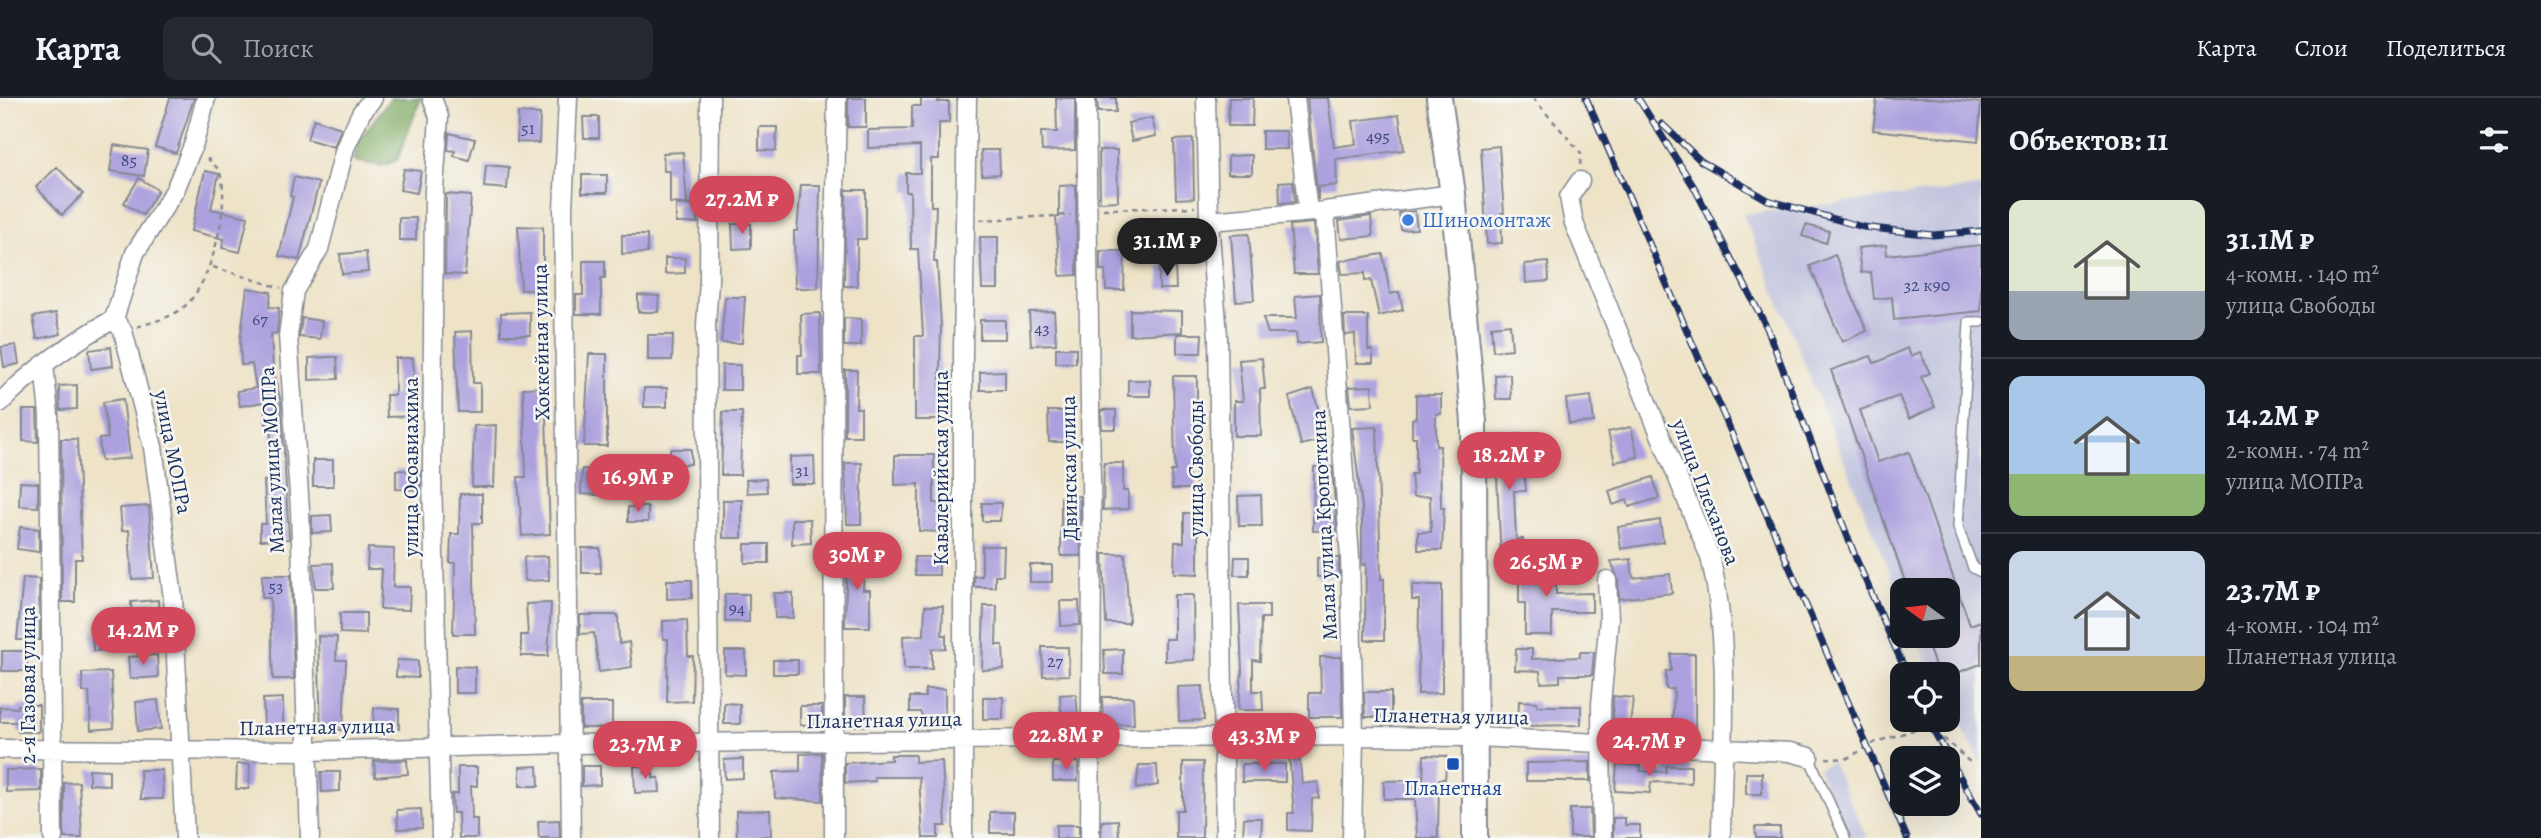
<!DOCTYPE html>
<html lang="ru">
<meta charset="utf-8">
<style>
body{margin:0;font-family:Alegreya,serif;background:#242831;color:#f1f3f6;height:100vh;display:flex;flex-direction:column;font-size:26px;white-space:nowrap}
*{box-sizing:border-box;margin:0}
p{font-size:23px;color:#9ea1a6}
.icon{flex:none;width:38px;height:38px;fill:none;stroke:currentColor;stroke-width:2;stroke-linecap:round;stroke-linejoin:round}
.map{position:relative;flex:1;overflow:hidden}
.side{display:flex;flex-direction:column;background:#171b24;width:560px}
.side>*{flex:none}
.needle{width:46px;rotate:285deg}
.buttons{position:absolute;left:1890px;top:480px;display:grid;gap:14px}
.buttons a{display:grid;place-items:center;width:70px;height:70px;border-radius:14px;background:#171b24;box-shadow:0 7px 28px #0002;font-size:35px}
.price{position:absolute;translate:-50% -60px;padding:0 16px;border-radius:24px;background:#d1495b;color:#fff;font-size:23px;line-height:46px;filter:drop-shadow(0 2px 4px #0008)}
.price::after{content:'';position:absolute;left:50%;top:42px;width:21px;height:16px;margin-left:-10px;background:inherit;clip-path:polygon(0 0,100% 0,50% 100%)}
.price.on{background:#222;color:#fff}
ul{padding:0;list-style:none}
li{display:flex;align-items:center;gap:21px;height:175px;padding:0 28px}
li+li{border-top:2px solid #363941}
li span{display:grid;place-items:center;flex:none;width:196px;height:140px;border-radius:14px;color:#555}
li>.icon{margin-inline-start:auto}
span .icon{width:84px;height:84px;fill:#fffc;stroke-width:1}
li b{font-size:30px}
h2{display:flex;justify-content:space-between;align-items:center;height:84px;padding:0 28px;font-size:30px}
header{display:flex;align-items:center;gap:42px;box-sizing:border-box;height:98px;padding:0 35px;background:#171b24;border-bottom:2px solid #363941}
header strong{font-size:33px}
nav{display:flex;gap:38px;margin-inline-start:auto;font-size:24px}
.search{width:490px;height:63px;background:#242831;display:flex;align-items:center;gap:18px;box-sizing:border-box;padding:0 24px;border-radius:14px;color:#9ea1a6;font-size:26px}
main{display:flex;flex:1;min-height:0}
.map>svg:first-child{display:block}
.industrial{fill:#bfc2dd}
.forest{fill:#80ab62;stroke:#4e6d60;stroke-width:2}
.building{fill:#aca0de}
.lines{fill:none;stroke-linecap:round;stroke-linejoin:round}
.service-casing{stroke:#848992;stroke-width:12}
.minor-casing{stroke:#848992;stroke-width:21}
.secondary-casing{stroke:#848992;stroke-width:28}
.path{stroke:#848992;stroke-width:2.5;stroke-dasharray:5 5;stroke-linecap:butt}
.service{stroke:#fff;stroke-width:9}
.minor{stroke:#fff;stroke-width:18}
.secondary{stroke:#fff;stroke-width:24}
.rail-casing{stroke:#1b2f5e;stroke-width:7}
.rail{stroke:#f6f6f2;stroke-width:4.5;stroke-dasharray:13;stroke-linecap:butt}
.shop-dot{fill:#3f7fe0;stroke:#f6f6f2;stroke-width:2.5}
.transit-dot{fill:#1a4fb4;stroke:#f6f6f2;stroke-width:2.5}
.labels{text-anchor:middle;stroke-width:5;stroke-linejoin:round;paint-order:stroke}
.number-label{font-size:18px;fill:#3f4b7e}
.shop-label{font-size:21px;fill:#366cbe;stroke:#f6f6f2;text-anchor:start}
.street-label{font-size:21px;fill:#1b2f5e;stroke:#f6f6f2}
.transit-label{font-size:21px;fill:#164399;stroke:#f6f6f2}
</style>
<header>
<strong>Карта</strong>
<div class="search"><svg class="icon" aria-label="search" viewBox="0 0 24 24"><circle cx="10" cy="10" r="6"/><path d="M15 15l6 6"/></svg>Поиск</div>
<nav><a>Карта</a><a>Слои</a><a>Поделиться</a></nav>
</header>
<main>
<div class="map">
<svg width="1981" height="740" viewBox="0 0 1981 740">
<rect width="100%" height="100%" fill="#f6f6f2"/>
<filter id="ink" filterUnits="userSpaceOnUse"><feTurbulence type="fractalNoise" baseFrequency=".0143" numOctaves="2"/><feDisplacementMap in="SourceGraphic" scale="14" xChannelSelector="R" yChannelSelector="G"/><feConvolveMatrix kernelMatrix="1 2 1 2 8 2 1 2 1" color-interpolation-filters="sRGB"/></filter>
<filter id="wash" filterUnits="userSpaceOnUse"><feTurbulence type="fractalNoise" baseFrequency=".00686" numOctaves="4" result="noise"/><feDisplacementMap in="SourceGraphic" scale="28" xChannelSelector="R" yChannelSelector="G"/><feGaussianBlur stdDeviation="1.57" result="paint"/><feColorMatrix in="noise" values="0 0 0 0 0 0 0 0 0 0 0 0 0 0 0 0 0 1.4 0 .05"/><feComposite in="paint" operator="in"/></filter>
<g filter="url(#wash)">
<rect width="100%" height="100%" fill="#eee3c7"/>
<path class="industrial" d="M1981,89V664L1948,606V576H1932L1916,537H1948V492H1902V504L1743,116Z
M1832,664L1867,740H1848L1818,670Z"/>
<path class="forest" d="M391,0H421L397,62L382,68L354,63L360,41Z"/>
<g id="blocks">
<path class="building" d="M170,0H194L176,55L155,49Z
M848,0H866V29H848Z
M921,0H939L938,4H949V25H939V61H931V108H936L934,164H937L941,227L939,322H915V238H923L918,151H911L910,94H906V75H920V48L868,50V32L912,31V8H921Z
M1056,0H1075V52L1042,53L1041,34H1057Z
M1097,0H1116V14H1098Z
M1229,0H1253L1252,28H1228Z
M1307,0H1328L1334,49L1356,46L1353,23L1399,17L1404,52L1336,61L1337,87L1318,89V102Z
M1877,0H1934L1981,5L1978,43L1873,32Z
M518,15L540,16L539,45L517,44Z
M583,19H599V40H584Z
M1152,20L1156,38L1132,43L1128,25Z
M314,21L341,30L334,49L307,41Z
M759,29H777L776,53L759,52Z
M1262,33H1286L1287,51H1262Z
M449,35L475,41L469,62L454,58L455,53L448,52Z
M1193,41L1194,100L1176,101L1174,42Z
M114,47L148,52L144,78L110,73Z
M1499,48L1504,115H1501L1502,145L1487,146L1481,50Z
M981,52H999L1000,76L982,77Z
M1099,52H1117L1118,103L1100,104Z
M683,54L687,106L670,105V73H664L663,55Z
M1252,57V76H1228V58Z
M486,67L509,69L507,91L484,89Z
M57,69L83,96L62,117L36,89Z
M404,71L421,73L417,95L400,92Z
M205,73L219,76L211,111L248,119L240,154L222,150L224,141L191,133Z
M582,77H607V95H582Z
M294,79L319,85L299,162L279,158L293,99L290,98Z
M139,80L158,92L143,117L124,105Z
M1293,83L1295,104L1280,105L1279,84Z
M801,87H820L818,190H795L794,133H797Z
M1076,87L1077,177L1060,178L1056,119H1059V88Z
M846,92H866V141H857V188H844Z
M446,96L471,98L465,177L445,176Z
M676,107H697V125H676Z
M1415,113L1417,131L1401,132L1399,115Z
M1371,118L1373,138L1341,141L1339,123Z
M399,120H416V142H399Z
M1314,125L1318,176H1294L1290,127Z
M732,126H751V150L733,151Z
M1806,127L1829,133L1826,145L1802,138Z
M518,128L543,129V192H521Z
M1249,136L1254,202L1236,203L1231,137Z
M622,137H647V155L622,156Z
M980,139H998V191H982Z
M1886,147L1887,157L1981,147V213L1894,222L1892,199L1874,201L1871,174L1861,175L1858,150Z
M1100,153H1125L1124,192H1106L1105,172H1100Z
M366,154L368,174L342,176L340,156Z
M1383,156L1390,196L1399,194L1403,212L1379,218L1371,182L1365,183V175L1342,176L1340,163Z
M1835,157L1867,233L1842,244L1810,168Z
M665,160H685V175L665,176Z
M583,163H605V180H601V216H576V197H583Z
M1548,164L1549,183L1526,185L1525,166Z
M1175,168L1176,191H1159V169Z
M247,190L271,194L269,209L279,210L277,235L271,236L273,272L281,305L289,441L260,442V426H266L264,383L274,382L270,326H266L264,304L240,308L237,293L256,290L252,266L241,267L240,243Z
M1320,196L1321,244L1297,246L1296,235H1268L1263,220H1297L1295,198Z
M638,197L659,198L658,214H638Z
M725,199H745L742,245H721Z
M1130,212L1182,213V234L1130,237Z
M1054,213L1056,246L1031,247L1029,214Z
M530,214V237H501V215Z
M56,215L61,236L37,241L33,219Z
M820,215L821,276H798V257H802L801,216Z
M1344,218H1368V252H1373V265H1356L1355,236L1345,237Z
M302,220L322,223L320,241L299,239Z
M844,220L861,221V248H844Z
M980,222H1005V241H980Z
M1510,226L1512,251L1493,253L1491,228Z
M472,233L473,285H480V314H458L455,234Z
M1177,236H1202L1201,255H1177Z
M648,237H673L672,262H648Z
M16,247L19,266L4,269L1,249Z
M111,249L113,268L91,271L89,252Z
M1056,250H1076V265H1056Z
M1907,250L1911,258L1920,254L1930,275L1921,279L1935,309L1909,321L1899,298L1860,312L1878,364L1909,354L1970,527L1981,523V566L1954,576H1938L1924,537H1948V492H1908L1831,272L1871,258L1874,265L1880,263Z
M589,256H607V348H584Z
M330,259H337L338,281L309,282V260Z
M395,260H413L416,318L387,319L386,297H395Z
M1262,260L1265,291H1260L1261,338H1234V303H1243L1239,262Z
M722,267H740V292H722Z
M845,272H857L856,310H861V338H845Z
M1005,273V292H980V274Z
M1510,276L1511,301H1496L1495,277Z
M1173,278H1197V348H1200V366H1196V391H1172L1171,373H1175Z
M1128,282H1150V298H1128Z
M77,287V311L60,312L59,288Z
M1372,288L1373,307L1351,308L1349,289Z
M545,289L550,436L522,438L518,379H526L523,290Z
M644,290H667V309H644Z
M1313,291L1319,314L1314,316L1320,342L1301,347L1289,299Z
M1416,297H1441V316H1436V348H1440L1441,410H1444L1442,452H1418V434H1431L1430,398L1413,399L1411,376H1416V339H1412V321L1416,320Z
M1591,298L1594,324L1569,326L1566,301Z
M123,301L130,360L101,363L99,341L108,340L103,304Z
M23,312H37L38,344L23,343Z
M1101,312H1116V331H1102Z
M1048,313H1072V344H1049Z
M723,314H742L740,377H721Z
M496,327L494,389H472L474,328Z
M1377,329L1381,481H1384V542H1365L1366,466L1362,467V409L1352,330Z
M1631,329L1638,359L1615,364L1608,334Z
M1521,336L1526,393H1514L1516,441H1523V462H1501L1495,338Z
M61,341H77L82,461H75V504H62Z
M670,351H691V366L670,367Z
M895,357H934V405H943L942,434L919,433V386L895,387Z
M814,358L815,386H790V359Z
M313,362H333V388H313Z
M845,365H862L861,426H847Z
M1104,365H1123V393H1128V411L1103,412Z
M1314,369H1332L1337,432L1313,433Z
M582,371L600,372L599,397L581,396Z
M396,372L421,373L420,392L396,391Z
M654,373L678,374V392H653Z
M1653,379L1659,400L1629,409L1627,402L1613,407L1609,393Z
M766,381L767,394L747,395L746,382Z
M20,384L38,385V409L19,408Z
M460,396H482V425H473L475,536H453L455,465H450L451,436H459Z
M1261,397L1262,428H1239L1238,398Z
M1080,398L1081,458H1061V399Z
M723,402H742V440H723Z
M982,405H1001L1000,423H982Z
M149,408L154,480L132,481L129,432L122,433L120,410Z
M628,409H648V424H628Z
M1184,415H1198V476L1174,475L1175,444H1184Z
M331,417L332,434L312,435V418Z
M792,421H810L811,445L792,446Z
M1660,422L1663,444L1621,451L1618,429Z
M20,429L39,431V454L17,451Z
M745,446H769V465H745Z
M1571,447H1589V470H1572Z
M982,448H1004L1003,477H995V489H974V478H982Z
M368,450L394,451L393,489H410L409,512L380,511L382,471H367Z
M582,450H600L601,475H582Z
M847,453L865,454L863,492H870V529H845Z
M1103,456H1125L1129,525H1106Z
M548,458L549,482L525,483L524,459Z
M914,459H939V477H915Z
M1235,459H1249V477H1234Z
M1317,460H1339V478L1317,479Z
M1631,461L1633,480L1670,476L1672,495L1619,501L1618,481L1611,463Z
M333,465L334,490H315L314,466Z
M1030,467H1052V484H1030Z
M1519,468H1556V496L1592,495V514H1552V537H1525V505H1519Z
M262,477H291L294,581H273L270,500H262Z
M23,480L39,481L40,542H17Z
M667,482H692V500L667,501Z
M1412,487H1442V595L1418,596L1419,502H1412Z
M774,495H793V520H775Z
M725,496H749V524H725Z
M1174,497H1193L1194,562L1165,563V541H1174Z
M158,502L159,523L132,525L131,504Z
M1060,503H1079L1080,527L1061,528Z
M551,505L548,558H521V537H528L526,506Z
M1239,507H1269V520H1261L1260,563L1253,562V593H1262L1263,612H1238L1242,573Z
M925,508H943L942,537H946V550L932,551V571H904L903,538L924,537Z
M984,508H997L996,547H1003L1004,571L982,572Z
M340,515H366V536L340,535Z
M580,517H618L619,546L629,544L632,569L599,574L594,535L580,536Z
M687,522L688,558H693L692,603L667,604L668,541H663V523Z
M112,532L114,551L93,553L92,534Z
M318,538L337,539L336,562H346L343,632H321Z
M1042,549H1068L1069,577L1043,578Z
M1123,551V576H1105L1104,552Z
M1516,551H1532V561L1580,559V554H1594L1592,577H1560V584L1541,585L1540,573L1515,572Z
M2,553H27V573H2Z
M725,553H746V577L725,576Z
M1671,556H1695V634L1672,633L1674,591H1666V573H1671Z
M157,557L158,579L130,581L128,559Z
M1320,559H1341L1342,619H1309V595H1321Z
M397,562L418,563V580L396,579Z
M773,562H798V576H773Z
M455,568L475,569V595H455Z
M111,574L114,630L91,632L89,594H83L82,575Z
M1203,588L1204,622L1179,623L1178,589Z
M925,591H945V623H925L920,614H910V599H925Z
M1364,594H1391V619H1365Z
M1076,596L1079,629L1051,630L1050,615H1061L1060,597Z
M1613,598L1633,600L1630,628L1613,627Z
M845,599H865L866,628H845Z
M983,599H1003V621H983Z
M1102,599H1133L1134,626L1103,627Z
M283,600V629L264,630L263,601Z
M158,602L161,631L138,633L136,604Z
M1519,603L1537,604V608H1581V627L1518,628Z
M581,605H612V630H581Z
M724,605L740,606V626H724Z
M18,607H39V634H18V624H0V609L18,610Z
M800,608H822V627H800Z
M374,610L399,611V631L373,630Z
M822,655L823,703L775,700L774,674L800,673V656Z
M1299,656L1302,686L1318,684L1319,700L1312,701L1311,733L1288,732V715H1294L1289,657Z
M891,657H915V664L942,663L946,728H938V740H923L919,679H874L875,683L845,685V665L891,662Z
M1424,657L1447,658L1445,681H1439L1438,740H1417L1415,701H1384V683L1423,682Z
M743,661V680L725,681L724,662Z
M407,662L408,676L375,679L374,663Z
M1053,664H1078V683H1053Z
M1183,664H1203L1202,740H1176V712H1183Z
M1590,664V683H1526V665Z
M237,666H250L249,691H236Z
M1242,666H1285V684H1242Z
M1617,666L1641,668L1640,673L1666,674V668H1691V685L1651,684L1650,695L1615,693Z
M1139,667H1157L1158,687L1136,691Z
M538,668L539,688H520V669Z
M582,668H600V687L582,688Z
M634,668H645V675H653V680H659L660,694L635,695Z
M458,669H477V688H471L472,721H477V740H459L458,715H453L452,696H458Z
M41,671V693L6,694V672Z
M89,671L109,672V687L89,686Z
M140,672H162L163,701H141Z
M321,674H340V693L322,694Z
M1746,675H1762V696H1746Z
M79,684L82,740H64V685Z
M421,711L422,730L398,731L397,712Z
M1570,711H1590L1591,739H1570Z
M770,712L771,738L737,740L736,713Z
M990,714H1014V735H990Z
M1244,720H1262L1261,740H1243Z
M1613,720H1625V727H1640V740H1613Z
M559,722L560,740H539L538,723Z
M1118,722L1119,740H1101L1102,723Z
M1056,727H1079V740H1056Z
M1755,729H1780V740H1756Z"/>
</g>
</g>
<g filter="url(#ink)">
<use href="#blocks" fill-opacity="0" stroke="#848992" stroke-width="2"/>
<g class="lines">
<g class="service-casing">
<path id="service" d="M1981,224H1969L1958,429L1973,470L1981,474
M1809,659L1845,740"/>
</g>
<g class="minor-casing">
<path id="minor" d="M432,0L439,19L434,91L432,378L441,740
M568,0L563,112L571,740
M710,0L709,183L706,227L710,740
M1086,0L1092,459L1090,740
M1206,0L1209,123L1218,238L1225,740
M1295,0L1308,114
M1580,83L1569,99L1574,125L1710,459C1732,549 1722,648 1721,740
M1325,113L1350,460L1354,638L1352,740
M1209,123L1325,113L1453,96
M44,266L49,317L53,740
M0,305C33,271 73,244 114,221
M0,651L308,653L568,646L1354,638L1475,639L1790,654L1809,659
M185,740L173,500L153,349L123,233L114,221L135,155L175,92L194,45L206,0
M310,740L300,412L288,238L294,193L319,151L345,50L361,15L373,0
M834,740L833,194L837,0
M963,740V253L967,0
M1602,740L1601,606L1609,520L1607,482"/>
</g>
<g class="secondary-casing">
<path id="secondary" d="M1439,0L1453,96L1474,324L1475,740"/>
</g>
<path class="path" d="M1533,0L1581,55L1580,69
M1103,111L1195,109
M980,122L1071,117
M213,169L281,190
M137,229C155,223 172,220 186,207C211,185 231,107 220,75C218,69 210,63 206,59
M1826,660L1846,661L1876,644L1929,627L1973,667"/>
<use href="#service" class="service"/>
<use href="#minor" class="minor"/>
<use href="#secondary" class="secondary"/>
<g class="rail-casing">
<path id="rail" d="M1586,0L1907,740
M1638,0L1694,89L1767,230L1857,463L1907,576
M1662,26L1701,63L1768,102L1863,129L1933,137L1981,133
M1927,621L1981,716"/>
</g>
<use href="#rail" class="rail"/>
</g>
</g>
<circle class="shop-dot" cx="1408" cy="122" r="7"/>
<rect class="transit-dot" x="1446" y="659" width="14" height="14" rx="3.5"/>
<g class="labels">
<g class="number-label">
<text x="528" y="36">51</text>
<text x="1378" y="44">495</text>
<text x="129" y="68">85</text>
<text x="1927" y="193">32 к90</text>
<text x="260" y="227">67</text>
<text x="1042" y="236">43</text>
<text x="802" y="378">31</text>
<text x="276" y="494">53</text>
<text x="737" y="516">94</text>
<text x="1055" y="569">27</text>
</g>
<g class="shop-label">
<text x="1422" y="129">Шиномонтаж</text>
</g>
<g class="street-label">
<text transform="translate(541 244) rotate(-91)" y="7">Хоккейная улица</text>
<text transform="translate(173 354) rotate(79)" y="7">улица МОПРа</text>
<text transform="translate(272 362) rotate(-93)" y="7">Малая улица МОПРа</text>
<text transform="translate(411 369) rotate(-90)" y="7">улица Осоавиахима</text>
<text transform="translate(941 370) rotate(-90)" y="7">Кавалерийская улица</text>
<text transform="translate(1069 370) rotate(-91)" y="7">Двинская улица</text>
<text transform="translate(1196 370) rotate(-90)" y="7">улица Свободы</text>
<text transform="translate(1706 394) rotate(69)" y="7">улица Плеханова</text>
<text transform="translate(1324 427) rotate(-93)" y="7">Малая улица Кропоткина</text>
<text transform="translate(28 587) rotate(-90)" y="7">2-я Газовая улица</text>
<text transform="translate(1451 618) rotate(1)" y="7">Планетная улица</text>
<text transform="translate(884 622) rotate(-1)" y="7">Планетная улица</text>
<text transform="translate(317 629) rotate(-1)" y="7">Планетная улица</text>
</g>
<g class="transit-label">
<text x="1453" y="697">Планетная</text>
</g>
</g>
</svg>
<div class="buttons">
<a><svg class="needle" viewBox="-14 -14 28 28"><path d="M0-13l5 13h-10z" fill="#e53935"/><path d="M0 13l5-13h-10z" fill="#9ea1a6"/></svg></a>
<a><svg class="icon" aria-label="locate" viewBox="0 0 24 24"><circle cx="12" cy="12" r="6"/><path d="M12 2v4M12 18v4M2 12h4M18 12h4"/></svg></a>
<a><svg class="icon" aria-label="layers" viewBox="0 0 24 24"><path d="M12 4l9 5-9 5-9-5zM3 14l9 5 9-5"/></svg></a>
</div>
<b class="price" style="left:742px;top:138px">27.2M ₽</b>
<b class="price on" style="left:1167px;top:180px">31.1M ₽</b>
<b class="price" style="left:1509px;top:394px">18.2M ₽</b>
<b class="price" style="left:638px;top:416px">16.9M ₽</b>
<b class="price" style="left:857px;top:494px">30M ₽</b>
<b class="price" style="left:1546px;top:501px">26.5M ₽</b>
<b class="price" style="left:143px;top:569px">14.2M ₽</b>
<b class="price" style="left:1066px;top:674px">22.8M ₽</b>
<b class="price" style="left:1264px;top:675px">43.3M ₽</b>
<b class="price" style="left:1649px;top:680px">24.7M ₽</b>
<b class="price" style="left:645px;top:683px">23.7M ₽</b>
</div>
<section class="side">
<h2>Объектов: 11<svg class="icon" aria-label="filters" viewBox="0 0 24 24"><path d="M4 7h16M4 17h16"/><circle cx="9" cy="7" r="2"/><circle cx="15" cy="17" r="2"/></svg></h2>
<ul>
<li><span style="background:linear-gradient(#dfe7d0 65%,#9aa5b1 0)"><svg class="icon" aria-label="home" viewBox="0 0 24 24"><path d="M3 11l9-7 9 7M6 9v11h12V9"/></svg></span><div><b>31.1M ₽</b><p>4-комн. · 140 m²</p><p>улица Свободы</p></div></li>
<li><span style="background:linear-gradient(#a9c7e8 70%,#8fb573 0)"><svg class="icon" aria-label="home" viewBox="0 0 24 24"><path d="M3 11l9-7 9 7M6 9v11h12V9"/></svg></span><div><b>14.2M ₽</b><p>2-комн. · 74 m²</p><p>улица МОПРа</p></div></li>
<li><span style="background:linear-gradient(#c9d6e8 75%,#c2b280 0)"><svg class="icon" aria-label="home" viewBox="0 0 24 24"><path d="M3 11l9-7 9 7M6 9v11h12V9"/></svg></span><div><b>23.7M ₽</b><p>4-комн. · 104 m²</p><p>Планетная улица</p></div></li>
</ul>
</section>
</main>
